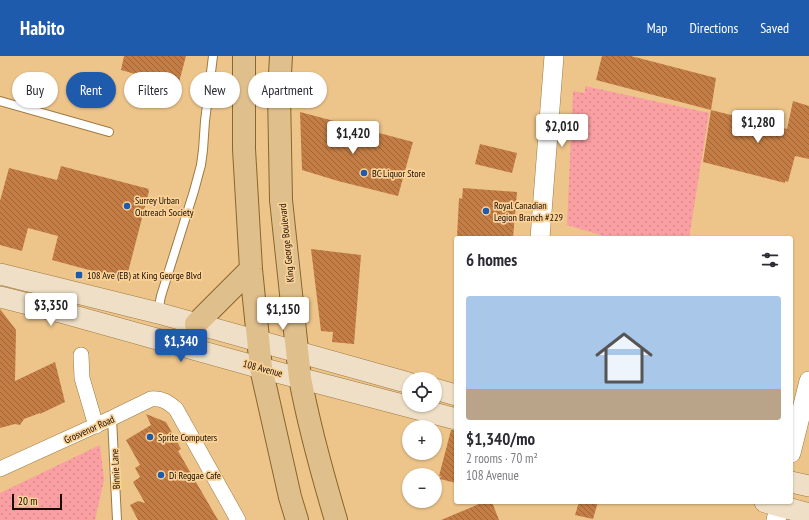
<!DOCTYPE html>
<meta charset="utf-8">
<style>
body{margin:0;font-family:"PT Sans Narrow",sans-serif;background:#f2f2f3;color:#2b2b33;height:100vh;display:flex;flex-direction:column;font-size:15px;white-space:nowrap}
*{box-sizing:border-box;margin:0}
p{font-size:13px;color:#7c7c81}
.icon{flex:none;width:22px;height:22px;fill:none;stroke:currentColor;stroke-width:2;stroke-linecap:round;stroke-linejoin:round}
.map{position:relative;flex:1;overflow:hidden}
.sheet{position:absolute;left:454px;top:180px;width:339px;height:268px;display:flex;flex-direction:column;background:#fff;border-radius:4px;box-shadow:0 1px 3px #0004}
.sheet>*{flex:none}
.top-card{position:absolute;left:12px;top:16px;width:380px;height:36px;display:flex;gap:8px}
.controls{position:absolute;left:402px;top:316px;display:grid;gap:8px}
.controls a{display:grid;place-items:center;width:40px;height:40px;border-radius:50%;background:#fff;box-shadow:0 1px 3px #0004;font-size:20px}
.scale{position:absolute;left:12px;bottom:10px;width:50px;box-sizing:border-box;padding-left:4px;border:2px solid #180b00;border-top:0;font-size:11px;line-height:14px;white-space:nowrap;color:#180b00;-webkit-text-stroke:3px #fad297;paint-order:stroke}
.price{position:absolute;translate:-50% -34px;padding:0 9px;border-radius:4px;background:#fff;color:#222;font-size:13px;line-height:26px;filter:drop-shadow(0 1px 2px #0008)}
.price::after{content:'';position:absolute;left:50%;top:24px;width:12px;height:9px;margin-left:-6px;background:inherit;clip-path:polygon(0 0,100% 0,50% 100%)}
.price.on{background:#1f5bad;color:#fff}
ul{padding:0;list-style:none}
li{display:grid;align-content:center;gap:8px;height:212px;padding:0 12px}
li+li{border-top:1px solid #e1e1e2}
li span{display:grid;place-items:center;height:124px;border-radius:4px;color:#555}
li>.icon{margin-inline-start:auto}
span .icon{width:72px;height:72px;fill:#fffc;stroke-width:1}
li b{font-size:17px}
h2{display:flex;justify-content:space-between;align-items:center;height:48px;padding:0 12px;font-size:17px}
.chip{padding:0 14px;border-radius:18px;background:#fff;box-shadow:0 1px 3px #0004;font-size:14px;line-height:36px}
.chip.on{background:#1f5bad;color:#fff}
header{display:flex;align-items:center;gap:24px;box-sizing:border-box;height:56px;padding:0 20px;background:#1f5bad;color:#fff}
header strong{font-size:19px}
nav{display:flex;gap:22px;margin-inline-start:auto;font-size:14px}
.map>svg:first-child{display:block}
.grass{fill:url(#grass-dots)}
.building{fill:url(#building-back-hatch)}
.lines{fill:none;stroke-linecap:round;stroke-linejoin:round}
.service-casing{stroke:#9e793f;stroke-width:10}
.minor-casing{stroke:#9e793f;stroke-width:16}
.tertiary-casing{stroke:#9e793f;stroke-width:20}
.secondary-casing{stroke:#9e793f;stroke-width:22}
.primary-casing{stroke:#8b652a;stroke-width:24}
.service{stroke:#fff;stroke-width:8}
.minor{stroke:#fff;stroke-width:15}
.tertiary{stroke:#fff;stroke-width:19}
.secondary{stroke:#efdfc6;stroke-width:21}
.primary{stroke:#dfbf8c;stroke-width:22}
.poi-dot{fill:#1f5bad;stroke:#fad297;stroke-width:1.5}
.labels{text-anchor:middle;stroke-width:3.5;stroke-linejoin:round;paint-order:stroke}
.poi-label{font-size:10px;fill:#180b00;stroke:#fad297;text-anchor:start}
.street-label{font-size:10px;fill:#180b00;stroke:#fad297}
</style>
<header>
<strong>Habito</strong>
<nav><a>Map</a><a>Directions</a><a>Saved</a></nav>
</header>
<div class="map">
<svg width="809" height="464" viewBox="0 0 809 464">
<defs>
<pattern id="grass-dots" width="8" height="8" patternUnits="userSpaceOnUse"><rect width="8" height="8" fill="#fa9fa2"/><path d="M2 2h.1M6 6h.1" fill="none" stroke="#d6888a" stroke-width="1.8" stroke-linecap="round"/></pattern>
<pattern id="building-back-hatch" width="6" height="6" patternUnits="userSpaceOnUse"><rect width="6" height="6" fill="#c37d45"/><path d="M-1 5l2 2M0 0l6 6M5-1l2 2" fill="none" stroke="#9d6537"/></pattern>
</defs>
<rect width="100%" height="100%" fill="#edc58a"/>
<path class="grass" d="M585,30L709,57L689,182H610L567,169L573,35L585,37Z
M100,389L104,424L95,464H0V437Z"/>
<path class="building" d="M124,0H186L178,30L121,14Z
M602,0H631L716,22L711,54L596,24Z
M793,45L809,50V103L795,100L788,126L785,125V127L703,106L711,54L787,73Z
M300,56L413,86L398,140L338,125L302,114Z
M480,88L517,97L512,117L475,108Z
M61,110L149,133L148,134L149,135L126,224L52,204L58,180L28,172L22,195L0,189V145L9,112L57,124Z
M463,132L517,136L513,182L457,181L459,142L462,143Z
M311,193L361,199L354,288L332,286L333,276L321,275Z
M0,253L16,274L15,325L55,306L65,346L40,358V357L24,363L20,369L15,368L0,372Z
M146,358L166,366L181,393L178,395L218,464H138L130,449L138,445L145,447L133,426L140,421L135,412L140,409L126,384L151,369Z
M451,374L456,375V427L440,423L441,420H439Z
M484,446H492L499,464H441Z
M579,446H598L593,463L575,459Z"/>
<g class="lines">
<g class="service-casing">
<path id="service" d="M0,45L109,76
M158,256L161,240L194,135L201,109L203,94L205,65L213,0
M112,362L117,464"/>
</g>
<g class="minor-casing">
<path id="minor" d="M81,299L82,322L96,370
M0,413L112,362L151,343C162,342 168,346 176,353L238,464"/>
</g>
<g class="tertiary-casing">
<path id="tertiary" d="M540,182L554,0
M791,397L809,325
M776,464L781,446"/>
</g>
<g class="secondary-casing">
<path id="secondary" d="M0,218L158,257L409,327
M0,241L60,256L261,312L456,363
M435,333L456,339
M791,426L809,430
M765,446L809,458"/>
</g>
<g class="primary-casing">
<path id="primary" d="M244,0V93L251,213L261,312L290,441L297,464
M281,0L279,36L281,144L300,322C309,370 322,417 336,464
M196,268L251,213"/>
</g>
<use href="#service" class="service"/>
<use href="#minor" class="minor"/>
<use href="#tertiary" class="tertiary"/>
<use href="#secondary" class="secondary"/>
<use href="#primary" class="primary"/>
</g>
<g class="poi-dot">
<circle cx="364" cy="117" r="4"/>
<circle cx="127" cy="150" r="4"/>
<circle cx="486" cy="155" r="4"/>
<rect x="75" y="215" width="8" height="8" rx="2"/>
<circle cx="150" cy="381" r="4"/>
<circle cx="161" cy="419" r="4"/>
</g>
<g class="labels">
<g class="poi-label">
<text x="372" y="121">BC Liquor Store</text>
<text x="135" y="148">Surrey Urban<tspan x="135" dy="12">Outreach Society</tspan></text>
<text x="494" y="153">Royal Canadian<tspan x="494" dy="12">Legion Branch #229</tspan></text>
<text x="87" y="223">108 Ave (EB) at King George Blvd</text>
<text x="158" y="385">Sprite Computers</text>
<text x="169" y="423">Di Reggae Cafe</text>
</g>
<g class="street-label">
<text transform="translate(286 187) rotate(-96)" y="4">King George Boulevard</text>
<text transform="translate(263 312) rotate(15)" y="4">108 Avenue</text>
<text transform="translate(89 373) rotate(-24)" y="4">Grosvenor Road</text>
<text transform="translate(115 413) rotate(-93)" y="4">Binnie Lane</text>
</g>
</g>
</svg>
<div class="controls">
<a><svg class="icon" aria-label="locate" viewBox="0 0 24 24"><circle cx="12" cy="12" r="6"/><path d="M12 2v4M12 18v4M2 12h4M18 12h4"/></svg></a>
<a>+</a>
<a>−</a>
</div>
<div class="scale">20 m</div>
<b class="price" style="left:758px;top:88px">$1,280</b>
<b class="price" style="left:562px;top:92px">$2,010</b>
<b class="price" style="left:353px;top:99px">$1,420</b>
<b class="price" style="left:51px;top:271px">$3,350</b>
<b class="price" style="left:283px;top:275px">$1,150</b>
<b class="price on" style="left:181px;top:307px">$1,340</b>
<div class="top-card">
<a class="chip">Buy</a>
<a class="chip on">Rent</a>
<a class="chip">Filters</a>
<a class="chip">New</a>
<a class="chip">Apartment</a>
</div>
<section class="sheet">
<h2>6 homes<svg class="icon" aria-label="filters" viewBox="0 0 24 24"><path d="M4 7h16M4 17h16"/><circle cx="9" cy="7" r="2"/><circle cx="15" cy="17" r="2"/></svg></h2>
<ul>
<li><span style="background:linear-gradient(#a9c7e8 75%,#b9a48a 0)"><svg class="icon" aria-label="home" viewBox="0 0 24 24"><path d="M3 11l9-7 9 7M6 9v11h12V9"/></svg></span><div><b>$1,340/mo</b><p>2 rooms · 70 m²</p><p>108 Avenue</p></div></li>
</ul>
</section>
</div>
